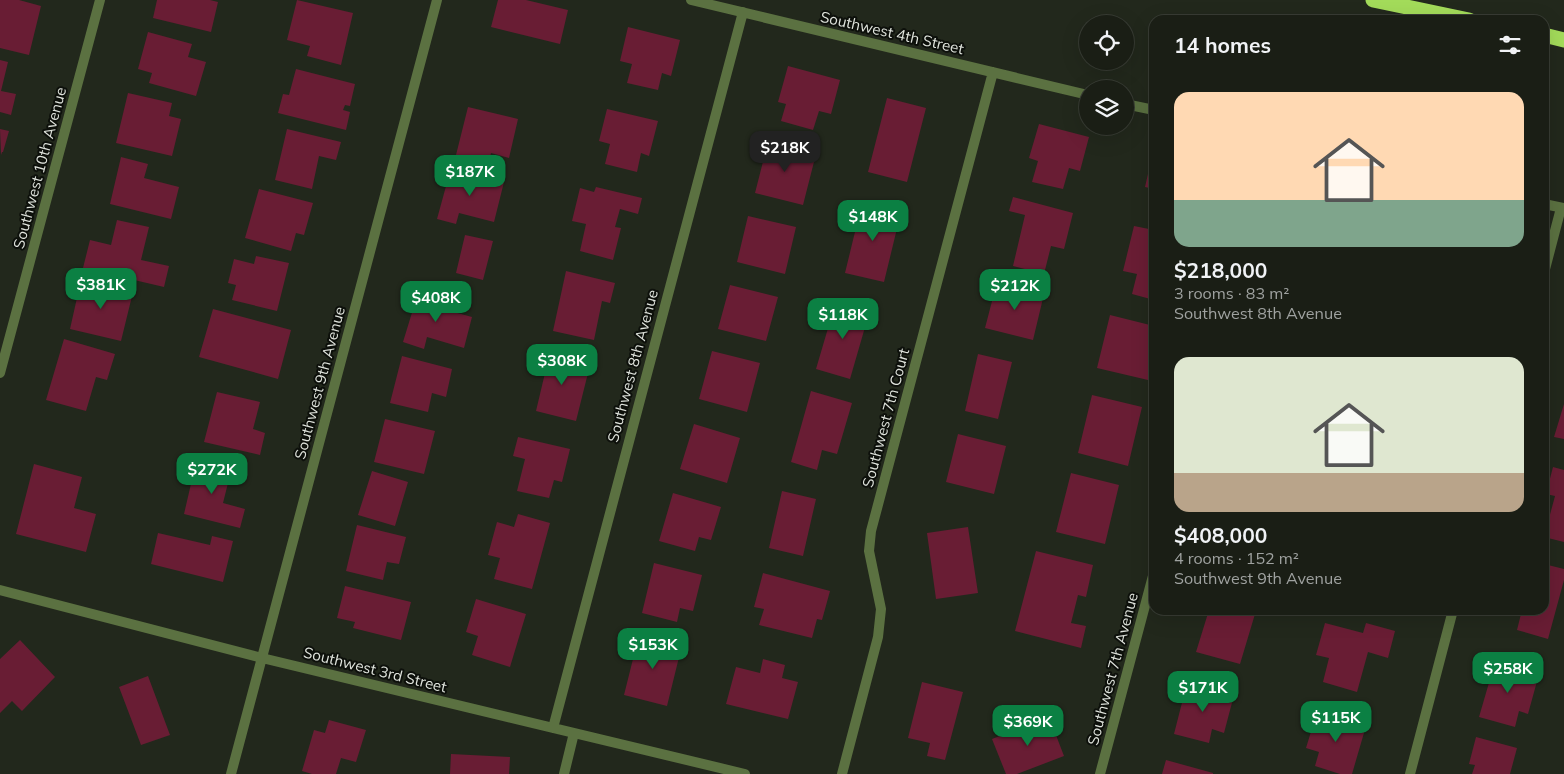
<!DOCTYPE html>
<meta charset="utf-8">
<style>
body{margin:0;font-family:Mulish,sans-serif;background:#272b22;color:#f1f3f6;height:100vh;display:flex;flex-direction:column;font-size:19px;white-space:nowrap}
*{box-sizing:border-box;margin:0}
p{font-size:16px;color:#9fa2a0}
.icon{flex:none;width:28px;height:28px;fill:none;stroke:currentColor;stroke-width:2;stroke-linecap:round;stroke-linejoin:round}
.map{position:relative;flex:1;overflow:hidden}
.panel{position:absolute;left:1149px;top:15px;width:400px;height:600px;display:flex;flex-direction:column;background:#1a1e15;border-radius:15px;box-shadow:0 5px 20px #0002,0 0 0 1px #383c34}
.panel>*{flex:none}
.controls{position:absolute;left:1079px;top:15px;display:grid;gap:10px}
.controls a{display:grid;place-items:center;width:55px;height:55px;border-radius:50%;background:#1a1e15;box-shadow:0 5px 20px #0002,0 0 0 1px #383c34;font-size:25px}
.price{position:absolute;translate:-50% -42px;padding:0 11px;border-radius:10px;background:#0b8043;color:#fff;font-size:16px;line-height:32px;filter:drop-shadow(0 1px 2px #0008)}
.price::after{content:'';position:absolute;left:50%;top:30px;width:15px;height:11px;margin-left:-8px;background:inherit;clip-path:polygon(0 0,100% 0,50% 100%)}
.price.active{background:#222;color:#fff}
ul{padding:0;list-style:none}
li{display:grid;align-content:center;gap:10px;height:265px;padding:0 25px}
li span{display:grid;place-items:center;height:155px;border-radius:15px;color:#555}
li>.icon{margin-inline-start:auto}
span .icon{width:90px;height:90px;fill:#fffc;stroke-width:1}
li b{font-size:21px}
h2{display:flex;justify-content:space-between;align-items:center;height:60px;padding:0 25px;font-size:21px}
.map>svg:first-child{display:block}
.building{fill:#691d34}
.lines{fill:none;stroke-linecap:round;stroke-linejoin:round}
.street{stroke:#5b7141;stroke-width:10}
.highway{stroke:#a3db5a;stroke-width:15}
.labels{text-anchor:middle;stroke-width:4;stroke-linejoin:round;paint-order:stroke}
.street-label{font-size:15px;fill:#e0e4dd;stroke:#0d100b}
</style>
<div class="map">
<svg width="1564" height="774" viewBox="0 0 1564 774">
<rect width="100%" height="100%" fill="#22281c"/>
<path class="building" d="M0,0H19L41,6L29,55L0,48Z
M157,0H210L218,2L211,32L153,18Z
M297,0L353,13L341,65L307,56L310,46L287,40Z
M498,0H526L568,10L560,44L491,27Z
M628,27L680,40L671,76L662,73L658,90L627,83L632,64L620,61Z
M148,32L192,44L188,57L206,62L196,96L149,83L152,73L138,69Z
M0,60L8,62L1,91L16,94L11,115L0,112Z
M788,66L840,80L831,114L819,111L813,130L781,121L786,104L778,102Z
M296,69L355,84L350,106L345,105L343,110L350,112L346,130L278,113L283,94L289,95Z
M128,93L172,103L169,116L181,119L172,156L116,143Z
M887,98L926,108L907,182L868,172Z
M468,107L518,119L509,158L491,153L488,167L455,159Z
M607,109L658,121L649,156L641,153L637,172L605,164L610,144L599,141Z
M1039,124L1089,137L1080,171L1069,168L1063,189L1032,182L1038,161L1029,158Z
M0,129L9,131L3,152H2L1,155Z
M287,129L341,142L336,160L319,156L312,189L275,180Z
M768,142L816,154L803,205L755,193Z
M1153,152H1154V189L1145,187Z
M121,157L148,164L144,178L179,187L171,219L110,204Z
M451,168L504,182L494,222L459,213L456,224L437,219Z
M596,187L642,198L638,214L620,209L615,227L621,228L613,260L580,251L586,224L572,221L580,188L594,192Z
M259,189L313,203L304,235L296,233L291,251L245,238Z
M1013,197L1073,213L1064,249L1051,246L1044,274L1013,266L1025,215L1009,211Z
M862,203L901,212L884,282L845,273Z
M748,216L796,227L785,274L737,262Z
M117,220L149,227L141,260L169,266L164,287L83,268L90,240L111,245Z
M1134,226L1154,230V300L1132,294L1137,274L1123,271Z
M465,235L493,241L483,280L456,273Z
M256,256L289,263L277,311L232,300L236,285L228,283L234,259L254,264Z
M566,271L615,283L610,303L602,301L594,340L553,331Z
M81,280L133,292L121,341L70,329Z
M997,282L1044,294L1033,340L985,328Z
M730,285L778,297L766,341L718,329Z
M418,293L453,303L450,311L472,317L464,348L427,337L424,349L403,342Z
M836,301L870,310L850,379L816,369Z
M213,309L291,330L278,379L199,357Z
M1110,315L1154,326V354L1148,380L1097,368Z
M64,339L115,354L107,380L96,377L86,411L46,400Z
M712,351L760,363L747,412L699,399Z
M541,353L590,365L576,421L536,411L545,373L537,371Z
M978,354L1012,362L998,419L965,411Z
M402,356L452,369L446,397L432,393L428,412L390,403Z
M811,391L852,403L837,454L822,450L817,470L791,462Z
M217,392L260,402L253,429L265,433L260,455L204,442Z
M1092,395L1142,407L1128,466L1078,453Z
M1564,404V439L1554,437Z
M385,419L435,431L424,474L374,462Z
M694,424L740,438L727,483L680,469Z
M958,434L1006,446L994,494L946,482Z
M518,437L570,449L562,482L554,480L549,498L517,491L525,459L513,456Z
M197,458L232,467L223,503L245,509L240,528L184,514Z
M34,464L82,477L74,508L96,514L86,552L16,534Z
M1553,467L1564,470V542L1544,537L1555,496L1546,494Z
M372,471L408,482L395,526L358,515Z
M1071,473L1119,485L1105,544L1056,532Z
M782,491L816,499L803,556L769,548Z
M673,493L721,507L711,540L699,537L695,551L659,541Z
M518,514L550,523L532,589L494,579L500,558L488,555L497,522L514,527Z
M357,525L406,537L399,564L387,562L383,580L346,571Z
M968,527L978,593L936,599L927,533Z
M158,533L210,545L212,536L233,541L223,582L151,564Z
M1036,551L1093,565L1086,597L1078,595L1071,623L1086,626L1081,648L1015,631Z
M654,563L702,575L693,611L680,608L677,622L642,613Z
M1544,564L1564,569V580L1548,639L1517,630L1522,610H1544Z
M763,573L830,591L822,620L817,619L812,638L759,625L764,609L754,607Z
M345,586L411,602L401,640L353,628L355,622L337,618Z
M476,599L526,614L510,667L472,655L478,636L466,632Z
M1209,610H1241L1255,614L1240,664L1196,652Z
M1325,623L1363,633L1366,623L1395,631L1388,658L1368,652L1357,692L1323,682L1329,658L1316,655Z
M639,635L682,645L667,706L624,695Z
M20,640L55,677L22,711L12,701L0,713V659Z
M763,659L785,665L782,678L798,682L788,719L726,704L736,667L760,673Z
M1495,662L1539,674L1528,714L1519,711L1515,727L1479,717Z
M148,676L170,735L141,745L119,687Z
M922,682L963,692L945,760L927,756L930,743L908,738Z
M1187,683L1234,695L1224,733L1212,729L1209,743L1174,734Z
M1317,712L1366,726L1352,774H1340L1315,766L1319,752L1306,748Z
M1049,717L1064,756L1017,774H1006L992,739Z
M329,720L366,730L356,762L341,758L336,774H312L302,771L314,730L325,733Z
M1476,737L1517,748L1510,774H1472L1475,765L1469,764Z
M451,754L510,757L509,774H450Z
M1166,760L1213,773V774H1162Z"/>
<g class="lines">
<path class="street" d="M691,0L1088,95
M1125,104L1154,110
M1544,204L1564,208
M1544,273L1561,208
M0,373L100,0
M0,590L262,658L745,774
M553,728L743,12
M231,774L437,0
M564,774L574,733
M842,774L878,637L881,609L869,551L871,531L993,72
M1100,774L1154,572
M1410,774L1453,610"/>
<path class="highway" d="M1373,0L1469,20
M1544,35L1564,40"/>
</g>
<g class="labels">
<g class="street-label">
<text transform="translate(892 33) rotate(13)" y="5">Southwest 4th Street</text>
<text transform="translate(40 168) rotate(-75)" y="5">Southwest 10th Avenue</text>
<text transform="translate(633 366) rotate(-75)" y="5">Southwest 8th Avenue</text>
<text transform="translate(320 383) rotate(-75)" y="5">Southwest 9th Avenue</text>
<text transform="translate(886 418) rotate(-75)" y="5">Southwest 7th Court</text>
<text transform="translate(1113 669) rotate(-75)" y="5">Southwest 7th Avenue</text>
<text transform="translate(375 670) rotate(14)" y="5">Southwest 3rd Street</text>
</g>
</g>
</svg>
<div class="controls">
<a><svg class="icon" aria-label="locate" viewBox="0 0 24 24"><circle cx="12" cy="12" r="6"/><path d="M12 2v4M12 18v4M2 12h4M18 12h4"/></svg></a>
<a><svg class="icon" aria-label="layers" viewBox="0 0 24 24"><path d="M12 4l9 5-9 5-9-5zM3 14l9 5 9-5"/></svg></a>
</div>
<b class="price active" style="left:785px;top:173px">$218K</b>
<b class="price" style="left:470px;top:197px">$187K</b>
<b class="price" style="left:873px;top:242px">$148K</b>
<b class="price" style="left:101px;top:310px">$381K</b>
<b class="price" style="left:1015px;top:311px">$212K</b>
<b class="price" style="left:436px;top:323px">$408K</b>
<b class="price" style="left:843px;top:340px">$118K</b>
<b class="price" style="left:562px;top:386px">$308K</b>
<b class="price" style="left:212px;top:495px">$272K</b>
<b class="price" style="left:653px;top:670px">$153K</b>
<b class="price" style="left:1508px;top:694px">$258K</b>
<b class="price" style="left:1203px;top:713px">$171K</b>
<b class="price" style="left:1336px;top:743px">$115K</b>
<b class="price" style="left:1028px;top:747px">$369K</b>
<section class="panel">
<h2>14 homes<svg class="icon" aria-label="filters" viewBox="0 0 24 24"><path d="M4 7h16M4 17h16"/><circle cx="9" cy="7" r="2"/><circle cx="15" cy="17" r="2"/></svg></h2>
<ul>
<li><span style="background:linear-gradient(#ffd9b3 70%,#7fa58c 0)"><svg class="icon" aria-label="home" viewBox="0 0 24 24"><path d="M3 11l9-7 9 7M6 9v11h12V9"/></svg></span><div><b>$218,000</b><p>3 rooms · 83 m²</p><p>Southwest 8th Avenue</p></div></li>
<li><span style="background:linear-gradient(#dfe7d0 75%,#b9a48a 0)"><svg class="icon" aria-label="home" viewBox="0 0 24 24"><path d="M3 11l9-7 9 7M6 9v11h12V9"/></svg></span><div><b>$408,000</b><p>4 rooms · 152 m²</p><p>Southwest 9th Avenue</p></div></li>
</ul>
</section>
</div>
